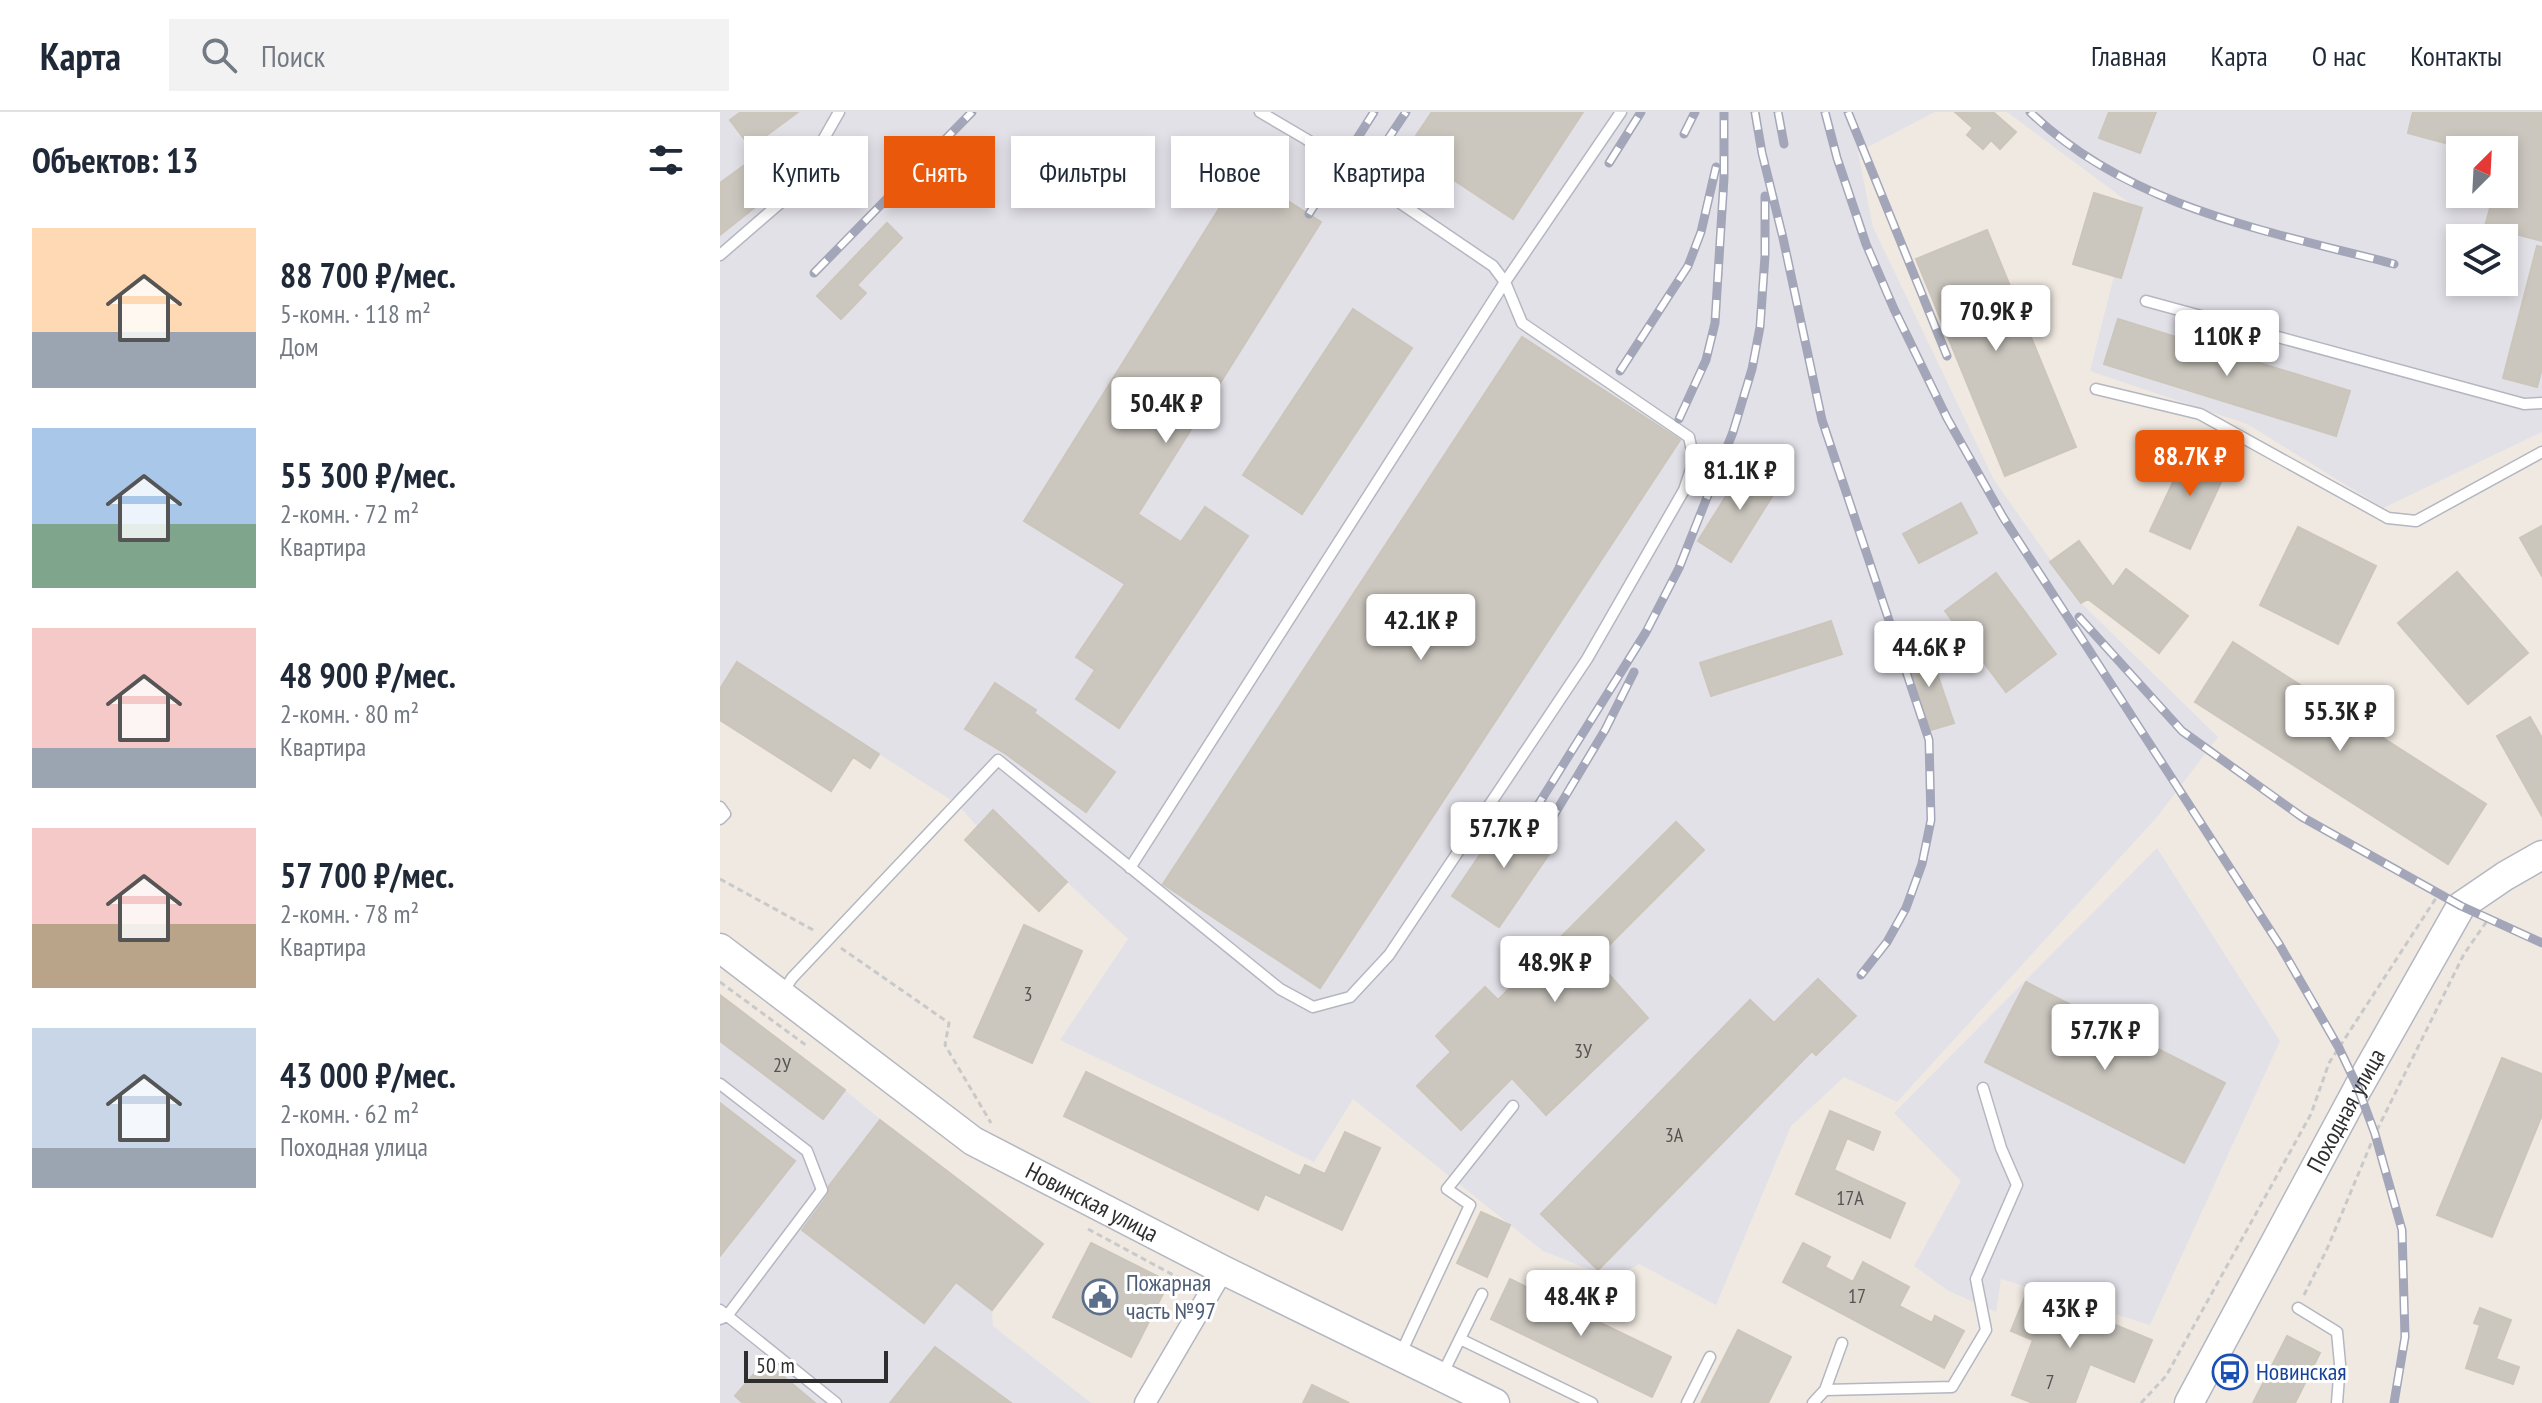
<!DOCTYPE html>
<html lang="ru">
<meta charset="utf-8">
<style>
body{margin:0;font-family:"PT Sans Narrow",sans-serif;background:#f2f2f3;color:#1f2937;height:100vh;display:flex;flex-direction:column;font-size:30px;white-space:nowrap}
*{box-sizing:border-box;margin:0}
p{font-size:26px;color:#747a83}
.icon{flex:none;width:44px;height:44px;fill:none;stroke:currentColor;stroke-width:2;stroke-linecap:round;stroke-linejoin:round}
.map{position:relative;flex:1;overflow:hidden}
.panel{display:flex;flex-direction:column;background:#fff;width:720px}
.panel>*{flex:none}
.top-card{position:absolute;left:24px;top:24px;width:760px;height:72px;display:flex;gap:16px}
.needle{width:52px;rotate:24deg}
.tools{position:absolute;left:1726px;top:24px;display:grid;gap:16px}
.tools a{display:grid;place-items:center;width:72px;height:72px;border-radius:0px;background:#fff;box-shadow:0 4px 12px #0003;font-size:40px}
.scale{position:absolute;left:24px;bottom:20px;width:144px;box-sizing:border-box;padding-left:8px;border:4px solid #2e2e2e;border-top:0;font-size:22px;line-height:28px;white-space:nowrap;color:#2e2e2e;-webkit-text-stroke:6px #fff;paint-order:stroke}
.price{position:absolute;translate:-50% -68px;padding:0 18px;border-radius:8px;background:#fff;color:#222;font-size:26px;line-height:52px;filter:drop-shadow(0 2px 4px #0008)}
.price::after{content:'';position:absolute;left:50%;top:48px;width:24px;height:18px;margin-left:-12px;background:inherit;clip-path:polygon(0 0,100% 0,50% 100%)}
.price.selected{background:#ea580c;color:#fff}
ul{padding:0;list-style:none}
li{display:flex;align-items:center;gap:24px;height:200px;padding:0 32px}
li span{display:grid;place-items:center;flex:none;width:224px;height:160px;border-radius:0px;color:#555}
li>.icon{margin-inline-start:auto}
span .icon{width:96px;height:96px;fill:#fffc;stroke-width:1}
li b{font-size:34px}
h2{display:flex;justify-content:space-between;align-items:center;height:96px;padding:0 32px;font-size:34px}
.pill{padding:0 28px;border-radius:0px;background:#fff;box-shadow:0 4px 12px #0003;font-size:28px;line-height:72px}
.pill.selected{background:#ea580c;color:#fff}
header{display:flex;align-items:center;gap:48px;box-sizing:border-box;height:112px;padding:0 40px;background:#fff;border-bottom:2px solid #e0e1e3}
header strong{font-size:38px}
nav{display:flex;gap:44px;margin-inline-start:auto;font-size:28px}
.search{width:560px;height:72px;background:#f2f2f3;display:flex;align-items:center;gap:20px;box-sizing:border-box;padding:0 28px;border-radius:0px;color:#747a83;font-size:30px}
main{display:flex;flex:1;min-height:0}
.map>svg:first-child{display:block}
.industrial{fill:#e3e1e8;fill-rule:evenodd}
.building{fill:#cbc7bf;stroke:#cbc5ba;stroke-width:2}
.lines{fill:none;stroke-linecap:round;stroke-linejoin:round}
.lane-casing{stroke:#b4b7c1;stroke-width:13}
.street-casing{stroke:#b4b7c1;stroke-width:23}
.secondary-casing{stroke:#b4b7c1;stroke-width:31}
.path{stroke:#c9c9c9;stroke-width:3;stroke-dasharray:6 4;stroke-linecap:butt}
.lane{stroke:#fff;stroke-width:10}
.street{stroke:#fff;stroke-width:20}
.secondary{stroke:#fff;stroke-width:28}
.rail-casing{stroke:#a3a6b8;stroke-width:9}
.rail{stroke:#fff;stroke-width:6;stroke-dasharray:18;stroke-linecap:butt}
.labels{text-anchor:middle;stroke-width:6;stroke-linejoin:round;paint-order:stroke}
.number-label{font-size:20px;fill:#555452}
.street-label{font-size:24px;fill:#2e2e2e;stroke:#fff}
.service-label{font-size:24px;fill:#4e5e75;stroke:#fff;text-anchor:start}
.transit-label{font-size:24px;fill:#164399;stroke:#fff;text-anchor:start}
</style>
<header>
<strong>Карта</strong>
<div class="search"><svg class="icon" aria-label="search" viewBox="0 0 24 24"><circle cx="10" cy="10" r="6"/><path d="M15 15l6 6"/></svg>Поиск</div>
<nav><a>Главная</a><a>Карта</a><a>О нас</a><a>Контакты</a></nav>
</header>
<main>
<section class="panel">
<h2>Объектов: 13<svg class="icon" aria-label="filters" viewBox="0 0 24 24"><path d="M4 7h16M4 17h16"/><circle cx="9" cy="7" r="2"/><circle cx="15" cy="17" r="2"/></svg></h2>
<ul>
<li><span style="background:linear-gradient(#ffd9b3 65%,#9aa5b1 0)"><svg class="icon" aria-label="home" viewBox="0 0 24 24"><path d="M3 11l9-7 9 7M6 9v11h12V9"/></svg></span><div><b>88 700 ₽/мес.</b><p>5-комн. · 118 m²</p><p>Дом</p></div></li>
<li><span style="background:linear-gradient(#a9c7e8 60%,#7fa58c 0)"><svg class="icon" aria-label="home" viewBox="0 0 24 24"><path d="M3 11l9-7 9 7M6 9v11h12V9"/></svg></span><div><b>55 300 ₽/мес.</b><p>2-комн. · 72 m²</p><p>Квартира</p></div></li>
<li><span style="background:linear-gradient(#f6c9c9 75%,#9aa5b1 0)"><svg class="icon" aria-label="home" viewBox="0 0 24 24"><path d="M3 11l9-7 9 7M6 9v11h12V9"/></svg></span><div><b>48 900 ₽/мес.</b><p>2-комн. · 80 m²</p><p>Квартира</p></div></li>
<li><span style="background:linear-gradient(#f6c9c9 60%,#b9a48a 0)"><svg class="icon" aria-label="home" viewBox="0 0 24 24"><path d="M3 11l9-7 9 7M6 9v11h12V9"/></svg></span><div><b>57 700 ₽/мес.</b><p>2-комн. · 78 m²</p><p>Квартира</p></div></li>
<li><span style="background:linear-gradient(#c9d6e8 75%,#9aa5b1 0)"><svg class="icon" aria-label="home" viewBox="0 0 24 24"><path d="M3 11l9-7 9 7M6 9v11h12V9"/></svg></span><div><b>43 000 ₽/мес.</b><p>2-комн. · 62 m²</p><p>Походная улица</p></div></li>
</ul>
</section>
<div class="map">
<svg width="1822" height="1291" viewBox="0 0 1822 1291">
<rect width="100%" height="100%" fill="#efe9e1"/>
<path class="industrial" d="M0,0H1215L1138,40L1153,115L1274,368L1361,491L1498,625L1437,705L1177,990L1124,965L1071,1014L996,1193L919,1152L893,1167L823,1139L633,987L594,1050L340,928L408,827L347,770L319,799L245,728L257,714L237,692L18,551L0,577Z
M1287,0H1822V320L1663,396L1527,312L1370,259L1412,93ZM1740,38H1784V82H1740ZM1740,126H1784V170H1740Z
M1437,736L1560,929L1430,1213L1281,1167L1276,1200L1229,1179L1194,1154L1241,1069L1174,1001Z
M0,884L125,978L247,1079L323,1132L272,1198L273,1214L371,1291H0Z"/>
<path class="building" d="M21,0H78L43,26L70,59L57,68L63,73L0,123V71L37,44L10,8Z
M712,0H863L793,107L687,37Z
M1235,0H1273L1296,20L1280,37L1271,28L1263,37L1247,23L1253,16Z
M1389,0H1436L1420,41L1379,26Z
M1693,0H1822V129L1765,114L1774,82H1784V38H1751L1688,21Z
M522,60L601,110L418,402L461,430L485,395L528,424L399,616L356,587L375,558L356,545L405,472L304,409Z
M1374,81L1422,96L1401,166L1353,152Z
M167,111L182,126L137,173L146,181L121,207L97,184Z
M1267,118L1356,335L1285,364L1196,147Z
M1817,134L1822,135V256L1817,275L1783,266Z
M633,197L692,236L582,402L523,363Z
M1398,207L1630,279L1616,324L1384,252Z
M802,225L960,328L600,876L443,772Z
M1470,334L1509,353L1470,437L1430,419Z
M1028,349L1061,370L1011,450L978,429Z
M1241,391L1257,421L1199,451L1183,422Z
M1822,414V464L1800,426Z
M1578,415L1656,454L1618,532L1540,493Z
M1359,429L1393,475L1406,457L1468,504L1439,541L1368,487L1361,491L1330,450Z
M1737,460L1808,541L1748,592L1678,511Z
M1276,461L1336,542L1286,580L1225,499Z
M1111,509L1122,542L991,584L980,551Z
M1513,530L1766,692L1728,752L1475,590Z
M1208,535L1234,611L1211,618L1185,544Z
M17,550L159,642L150,656L133,645L111,679L0,608V577Z
M275,571L316,598L314,601L395,660L366,700L286,642L245,617Z
M1810,605L1822,626V704L1777,624Z
M273,698L347,770L319,799L245,728Z
M789,700L836,732L779,815L732,784Z
M956,710L984,738L875,847L928,906L826,1003L792,966L741,1018L697,974L731,940L716,924L765,875L778,888Z
M304,813L362,839L312,951L254,925Z
M1098,867L1136,904L1096,943L1092,939L878,1158L821,1102L1030,888L1054,911Z
M1306,870L1505,971L1464,1051L1265,950Z
M0,883L125,978L103,1007L0,929Z
M1782,946L1822,962V1003L1772,1125L1717,1103Z
M366,960L580,1064L585,1053L605,1062L625,1020L660,1036L622,1118L545,1082L538,1098L344,1004Z
M0,991L75,1049L0,1144Z
M1110,999L1160,1020L1153,1038L1127,1026L1114,1058L1185,1091L1170,1126L1076,1082Z
M160,1008L323,1132L272,1198L236,1170L204,1211L82,1118L108,1083L109,1074Z
M761,1100L790,1113L767,1165L737,1151Z
M371,1131L449,1170L411,1245L333,1205Z
M1083,1131L1110,1145L1105,1155L1133,1170L1143,1150L1189,1175L1179,1194L1212,1211L1215,1204L1244,1219L1224,1256L1063,1170Z
M790,1167L951,1245L932,1285L771,1207Z
M1308,1177L1432,1228L1414,1270L1370,1252L1355,1291H1313L1292,1283L1313,1228L1291,1219Z
M1760,1196L1791,1208L1776,1247L1799,1255L1793,1272L1746,1256L1760,1213L1754,1211Z
M1018,1218L1071,1245L1048,1291H981Z
M1567,1224L1600,1241L1575,1291H1533Z
M215,1235L291,1291H170Z
M45,1249L95,1291H23L15,1284Z
M592,1273L629,1291H583Z"/>
<g class="lines">
<g class="lane-casing">
<path id="lane" d="M0,143L74,79L119,0
M1426,189L1804,292L1822,291
M1376,277L1480,302L1668,406L1696,409L1822,340
M0,695L5,702L0,707
M410,756L785,170L901,0
M63,880L72,866L278,648L560,877L593,895L630,885L669,843L867,547L964,378L974,348L969,325L802,211L785,170L773,154L586,27L540,0
M0,972L87,1039L102,1078L7,1204L0,1207
M1578,1196L1617,1220L1620,1252L1617,1291
M0,1198L116,1291
M740,1227L872,1291
M680,1243L750,1093L727,1077L793,994
M722,1263L762,1182
M1105,1278L1232,1275L1266,1218L1256,1167L1297,1073L1281,1036L1263,976
M967,1291L990,1245
M1093,1291L1105,1278L1122,1231"/>
</g>
<g class="street-casing">
<path id="street" d="M425,1291L503,1158"/>
</g>
<g class="secondary-casing">
<g id="secondary">
<path id="s1" d="M0,836L253,1029L503,1158L775,1291"/>
<path id="s2" d="M1469,1291L1638,976L1741,794L1785,764L1822,743"/>
</g>
</g>
<path class="path" d="M0,767L95,819
M121,836L229,911L225,933L271,1011
M0,870L87,934
M368,1117L470,1172
M1584,1183L1607,1137L1655,1022L1744,842L1769,806
M1421,1291L1446,1264L1591,1002L1609,951L1718,783"/>
<use href="#lane" class="lane"/>
<use href="#street" class="street"/>
<use href="#secondary" class="secondary"/>
<g class="rail-casing">
<path id="rail" d="M1035,0L1042,41L1063,126L1102,308L1209,628L1211,708L1202,752L1186,796L1167,830L1141,863
M1058,0L1064,32
M1105,0L1117,46L1146,132L1174,197L1227,306L1283,405L1559,832L1619,936L1638,976L1655,1022L1682,1118L1685,1225L1674,1291
M1128,0L1227,244
M1310,0C1409,95 1547,119 1674,152
M964,22L975,0
M664,33L686,0
M889,51L921,0
M589,102L654,0
M94,161L252,0
M900,259L968,154L981,120L996,55
M959,307L986,248L995,211L1004,66V0
M1359,505L1462,619L1582,705L1741,794L1822,831
M813,701L926,520L959,456L1013,320L1032,257L1040,215L1045,144V84
M828,713L885,618L914,560"/>
</g>
<use href="#rail" class="rail"/>
</g>
<defs>
<g id="civic-ring" transform="scale(1.8)"><circle r="9.5" fill="#fff" stroke="#5c6f8a" stroke-width="1.5"/><path d="M-.6-6.5H3V-4.5H.6V-3L4-1V1h2V6H-6V1h2V-1L-.6-3ZM-1.2 2.5V6h2.4V2.5Z" fill="#5c6f8a"/></g>
<g id="bus-ring" transform="scale(1.8)"><circle r="9.5" fill="#fff" stroke="#1a4fb4" stroke-width="1.5"/><path d="M-5-6H5V4H4V6H2V4H-2V6H-4V4H-5ZM-3.5-4V0h7V-4ZM-3.5 1.2v1.5H-2V1.2ZM2 1.2v1.5H3.5V1.2Z" fill="#1a4fb4"/></g>
</defs>
<g fill-rule="evenodd">
<use href="#civic-ring" x="380" y="1185"/>
<use href="#bus-ring" x="1510" y="1260"/>
</g>
<g class="labels">
<g class="number-label">
<text x="308" y="889">3</text>
<text x="863" y="946">3У</text>
<text x="62" y="960">2У</text>
<text x="954" y="1030">3А</text>
<text x="1130" y="1093">17А</text>
<text x="1137" y="1191">17</text>
<text x="1330" y="1277">7</text>
</g>
<g class="street-label">
<text dy="8" stroke="none"><textPath href="#s2" startOffset="332">Походная улица</textPath></text>
<text dy="8" stroke="none"><textPath href="#s1" startOffset="452">Новинская улица</textPath></text>
</g>
<g class="service-label">
<text x="406" y="1179">Пожарная<tspan x="406" dy="28">часть №97</tspan></text>
</g>
<g class="transit-label">
<text x="1536" y="1268">Новинская</text>
</g>
</g>
</svg>
<div class="tools">
<a><svg class="needle" viewBox="-14 -14 28 28"><path d="M0-13l5 13h-10z" fill="#e53935"/><path d="M0 13l5-13h-10z" fill="#747a83"/></svg></a>
<a><svg class="icon" aria-label="layers" viewBox="0 0 24 24"><path d="M12 4l9 5-9 5-9-5zM3 14l9 5 9-5"/></svg></a>
</div>
<div class="scale">50 m</div>
<b class="price" style="left:1276px;top:241px">70.9K ₽</b>
<b class="price" style="left:1507px;top:266px">110K ₽</b>
<b class="price" style="left:446px;top:333px">50.4K ₽</b>
<b class="price selected" style="left:1470px;top:386px">88.7K ₽</b>
<b class="price" style="left:1020px;top:400px">81.1K ₽</b>
<b class="price" style="left:701px;top:550px">42.1K ₽</b>
<b class="price" style="left:1209px;top:577px">44.6K ₽</b>
<b class="price" style="left:1620px;top:641px">55.3K ₽</b>
<b class="price" style="left:784px;top:758px">57.7K ₽</b>
<b class="price" style="left:835px;top:892px">48.9K ₽</b>
<b class="price" style="left:1385px;top:960px">57.7K ₽</b>
<b class="price" style="left:861px;top:1226px">48.4K ₽</b>
<b class="price" style="left:1350px;top:1238px">43K ₽</b>
<div class="top-card">
<a class="pill">Купить</a>
<a class="pill selected">Снять</a>
<a class="pill">Фильтры</a>
<a class="pill">Новое</a>
<a class="pill">Квартира</a>
</div>
</div>
</main>
